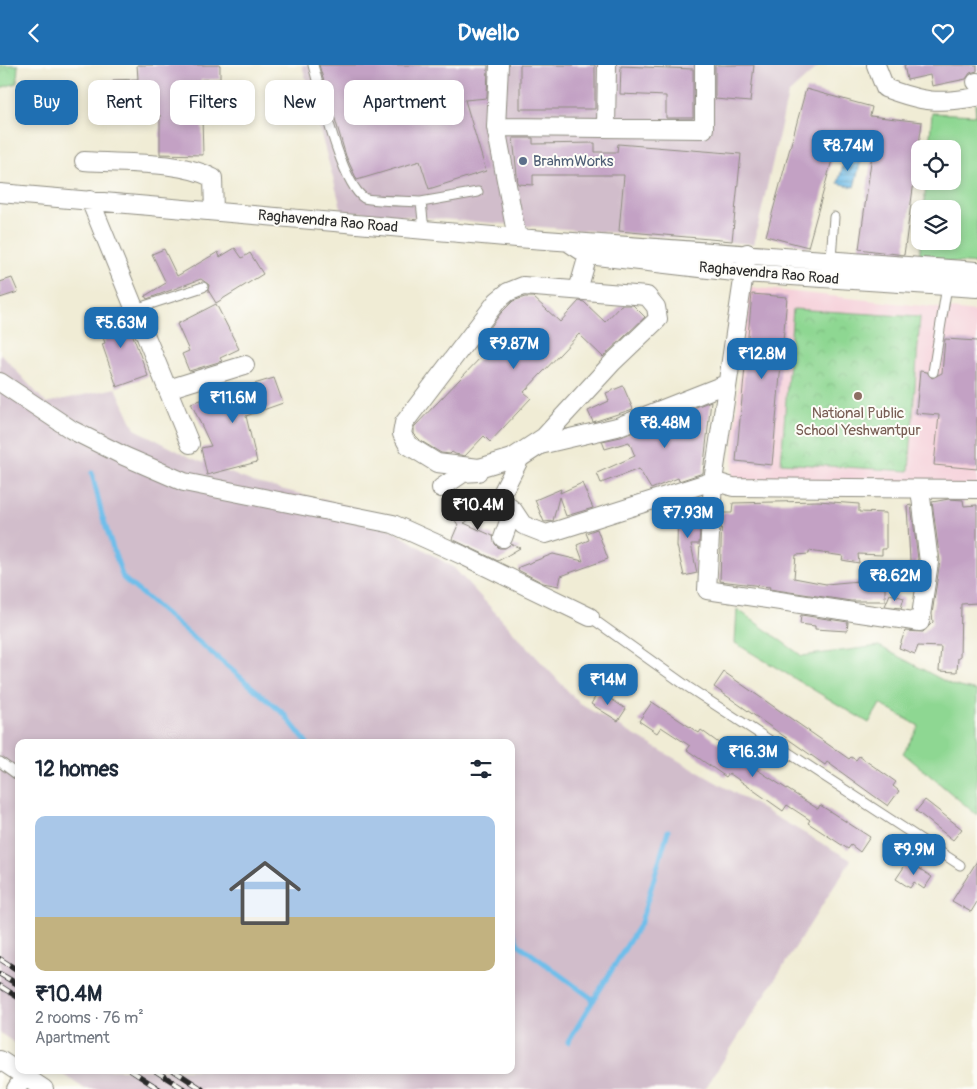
<!DOCTYPE html>
<meta charset="utf-8">
<style>
body{margin:0;font-family:Pangolin,sans-serif;background:#f2f2f3;color:#1f2937;height:100vh;display:flex;flex-direction:column;font-size:19px;white-space:nowrap}
*{box-sizing:border-box;margin:0}
p{font-size:16px;color:#747a83}
.icon{flex:none;width:28px;height:28px;fill:none;stroke:currentColor;stroke-width:2;stroke-linecap:round;stroke-linejoin:round}
.map{position:relative;flex:1;overflow:hidden}
.details{position:absolute;left:15px;top:674px;width:500px;height:335px;display:flex;flex-direction:column;background:#fff;border-radius:10px;box-shadow:0 2px 8px #0003}
.details>*{flex:none}
.banner{position:absolute;left:15px;top:15px;width:500px;height:45px;display:flex;gap:10px}
.fabs{position:absolute;left:911px;top:75px;display:grid;gap:10px}
.fabs a{display:grid;place-items:center;width:50px;height:50px;border-radius:10px;background:#fff;box-shadow:0 2px 8px #0003;font-size:25px}
.price{position:absolute;translate:-50% -42px;padding:0 11px;border-radius:10px;background:#1f6fb2;color:#fff;font-size:16px;line-height:32px;filter:drop-shadow(0 1px 2px #0008)}
.price::after{content:'';position:absolute;left:50%;top:30px;width:15px;height:11px;margin-left:-8px;background:inherit;clip-path:polygon(0 0,100% 0,50% 100%)}
.price.selected{background:#222;color:#fff}
ul{padding:0;list-style:none}
li{display:grid;align-content:center;gap:10px;height:265px;padding:0 20px}
li span{display:grid;place-items:center;height:155px;border-radius:10px;color:#555}
li>.icon{margin-inline-start:auto}
span .icon{width:90px;height:90px;fill:#fffc;stroke-width:1}
li b{font-size:21px}
h2{display:flex;justify-content:space-between;align-items:center;height:60px;padding:0 20px;font-size:21px}
.pill{padding:0 18px;border-radius:10px;background:#fff;box-shadow:0 2px 8px #0003;font-size:18px;line-height:45px}
.pill.selected{background:#1f6fb2;color:#fff}
header{display:flex;justify-content:space-between;align-items:center;height:65px;padding:0 20px;background:#1f6fb2;color:#fff;font-size:22px;font-weight:800}
.map>svg:first-child{display:block}
.built{fill:#f5cfd9}
.industrial{fill:#d1bdcb}
.grass{fill:#8ed792;stroke:#5c815e}
.park{fill:url(#park-crowns);stroke:#5c815e}
.water{fill:url(#water-rules);stroke:#4e748a}
.lines{fill:none;stroke-linecap:round;stroke-linejoin:round}
.stream{stroke:#70beea;stroke-width:5}
.building{fill:#c3a1c4}
.service-casing{stroke:#8e8c80;stroke-width:11}
.minor-casing{stroke:#8e8c80;stroke-width:20}
.service{stroke:#fff;stroke-width:9}
.minor{stroke:#fff;stroke-width:18}
.rail-casing{stroke:#2b2b2b;stroke-width:5.5}
.rail{stroke:#fdfcf7;stroke-width:4;stroke-dasharray:11;stroke-linecap:butt}
.service-dot{fill:#5c6f8a;stroke:#fdfcf7;stroke-width:2}
.education-dot{fill:#8d6e63;stroke:#fdfcf7;stroke-width:2}
.labels{text-anchor:middle;stroke-width:4;stroke-linejoin:round;paint-order:stroke}
.service-label{font-size:15px;fill:#4e5e75;stroke:#fdfcf7;text-anchor:start}
.street-label{font-size:15px;fill:#2b2b2b;stroke:#fdfcf7}
.education-label{font-size:15px;fill:#785e54;stroke:#fdfcf7}
</style>
<header><svg class="icon" aria-label="back" viewBox="0 0 24 24"><path d="M15 5l-7 7 7 7"/></svg>Dwello<svg class="icon" aria-label="heart" viewBox="0 0 24 24"><path d="M12 20l-8-8c-3-5 5-10 8-4 3-6 11-1 8 4z"/></svg></header>
<div class="map">
<svg width="977" height="1024" viewBox="0 0 977 1024">
<defs>
<pattern id="park-crowns" width="20" height="18" patternUnits="userSpaceOnUse" patternTransform="scale(1.25)"><rect width="20" height="18" fill="#8ed792"/><path d="M2 6a3 3 0 1 1 6 0M12 15a3 3 0 1 1 6 0" fill="none" stroke="#7bb97e"/></pattern>
<pattern id="water-rules" width="6" height="5" patternUnits="userSpaceOnUse" patternTransform="scale(1.25)"><rect width="6" height="5" fill="#70beea"/><path d="M0 2.5h6" fill="none" stroke="#5c9bbe"/></pattern>
</defs>
<rect width="100%" height="100%" fill="#fdfcf7"/>
<filter id="ink" filterUnits="userSpaceOnUse"><feTurbulence type="fractalNoise" baseFrequency=".02" numOctaves="2"/><feDisplacementMap in="SourceGraphic" scale="10" xChannelSelector="R" yChannelSelector="G"/><feConvolveMatrix kernelMatrix="1 2 1 2 8 2 1 2 1" color-interpolation-filters="sRGB"/></filter>
<filter id="wash" filterUnits="userSpaceOnUse"><feTurbulence type="fractalNoise" baseFrequency=".0096" numOctaves="4" result="noise"/><feDisplacementMap in="SourceGraphic" scale="20" xChannelSelector="R" yChannelSelector="G"/><feGaussianBlur stdDeviation="1.12" result="paint"/><feColorMatrix in="noise" values="0 0 0 0 0 0 0 0 0 0 0 0 0 0 0 0 0 1.4 0 .05"/><feComposite in="paint" operator="in"/></filter>
<g filter="url(#wash)">
<rect width="100%" height="100%" fill="#f0ecd5"/>
<path class="built" d="M747,222L977,247V421L731,415Z"/>
<path class="industrial" d="M302,0H820L788,29L754,179L342,146Z
M0,288L46,338L116,323L135,364L189,392L253,417L356,443L454,503L580,639L851,795L705,1024H85L56,1005H511V678H19V981L0,968Z"/>
<path class="grass" d="M975,39H977V199L919,194L921,176H952V144H924L926,116H952V84H929L932,48L976,50Z
M737,544L802,591L879,581L952,620L977,626V750L903,688L919,661L880,639L869,658L735,578Z"/>
<path class="park" d="M0,0H18L17,18L0,23Z
M793,244L920,252L909,406L781,398Z"/>
<path class="water" d="M848,84L863,88L854,122L838,118Z"/>
<g class="lines">
<path class="stream" d="M92,408L102,450L123,513L284,649L307,678
M511,863L518,879L594,935
M568,977L641,857L668,766"/>
</g>
<g id="blocks">
<path class="building" d="M137,0H220V14L201,15L203,90L160,89V50L114,51L113,15L138,14Z
M319,0H488L487,33L465,35L486,106L429,124L420,96L357,115L346,91Z
M520,0H595V44H520Z
M715,0H754L750,37L715,34Z
M904,0H977V6L970,8L966,14L932,21L930,10L907,15Z
M621,1L693,4V53H666V31L620,29Z
M806,24L872,42L870,51L922,57L904,190L859,184L874,75L840,66L808,182L766,171Z
M513,73H533V79L595,78V87H617L618,79L741,89L732,176L619,166L624,110H533V120L518,119Z
M235,183L242,193L250,188L263,209L216,238L208,225L209,220L201,214L147,234L145,231L166,218L152,189L164,184L177,211L218,187L220,192Z
M12,213L18,227L0,233V217Z
M752,229L787,232L772,400L736,396Z
M525,232H533L560,257L579,236L584,237L605,257L621,240H633L645,252L603,292L579,269L524,327L531,333L490,377L484,371L465,391L455,389L452,387L450,389L441,388L421,376L414,369V362L483,290L475,283L501,248L513,236Z
M216,239L239,284L220,293L222,296L189,306L182,289L189,286L177,259Z
M123,244L148,311L117,322L102,279L105,278L96,253Z
M945,274L977,276V404L934,400L939,350L916,348L920,306L927,307L932,313L942,308Z
M274,313L283,338L246,351L257,397L207,410L201,383L211,381L191,338Z
M623,321L633,344L593,357L588,346L609,336L606,328Z
M711,336L703,408L679,416L678,413L651,424L639,404L601,418L597,408L635,391L629,377L605,384L602,376L621,372Z
M582,418L593,443L566,451L559,432L553,456L544,457L535,435L561,424L560,428Z
M485,428L492,441L464,458L493,471L495,479L499,483H505L511,479L520,483L498,496L452,474L458,460L451,449Z
M949,434L963,435L964,441L977,440V538L961,539L960,593H958L957,607L939,606L941,582L918,581L915,589L899,583L905,566L923,567L933,557L932,549L940,496L932,437Z
M818,436L859,439V447L886,448V484H882V490L858,489L859,498L842,495L843,491L809,486V489L796,490L794,513L826,519L859,516V522L885,523V536H851L769,524L770,522L720,516L722,448H732L733,438Z
M911,440L918,494L911,513L907,441Z
M684,442L685,448H701L699,479H691L697,508L684,511L677,481L678,443Z
M597,464L608,494L561,511L559,521L543,518L518,505L519,502L553,489L583,496L577,480L589,475L586,468Z
M890,529L904,533L901,543L885,541Z
M801,550L848,557L847,566L815,564V561L800,559Z
M724,607L849,694L851,692L856,695L859,691L896,717L893,721L899,726L888,741L827,697L825,700L714,622Z
M599,626L626,644L618,656L591,639Z
M652,637L699,668L701,665L739,693L818,744L820,740L870,772L860,787L851,780L848,784L808,758L810,755L787,740L783,746L729,708L726,712L687,685L690,681L661,662L657,668L639,656Z
M925,735L962,764L953,775L916,746Z
M908,796L932,812L924,824L914,817L910,823L896,814Z
M977,796V837L971,847L952,836Z"/>
</g>
</g>
<g filter="url(#ink)">
<use href="#blocks" fill-opacity="0" stroke="#8e8c80" stroke-width="1"/>
<g class="lines">
<g class="service-casing">
<path id="service" d="M313,0C321,28 341,118 364,133C369,136 412,136 421,137L424,165
M421,137L478,127
M831,194L834,152
M135,244L203,222
M933,307L947,221
M590,552L688,622L960,800
M0,697L19,711"/>
</g>
<g class="minor-casing">
<path id="minor" d="M499,0L496,62L517,173
M876,0L885,23C923,37 937,39 977,32
M976,17H977
M496,62L704,64V0
M606,63L607,0
M84,96C122,99 179,95 213,113L214,146
M0,128L517,173L977,206
M90,135L190,379
M568,177L588,190L743,208L977,223
M747,188L713,416L707,525L920,557L929,497L920,424
M523,221L647,231L656,242L658,254L613,297L544,372L512,393L479,403L437,398L408,380L402,369L404,358L497,236L508,227Z
M578,225L588,190
M0,317L72,365L124,391L184,417L393,459L462,490L590,552
M726,319L617,362L540,380L520,393L499,434L513,445L523,460L546,469L713,416L733,422L977,424
M168,324L245,300
M441,423L463,408L478,407
M503,473L513,445
M0,995L44,1024
M16,1024L25,1011"/>
</g>
<use href="#service" class="service"/>
<use href="#minor" class="minor"/>
<g class="rail-casing">
<path id="rail" d="M0,894L19,906
M0,909L19,920
M0,921L19,933
M130,1005L159,1024
M154,1005L184,1024
M173,1005L202,1024"/>
</g>
<use href="#rail" class="rail"/>
</g>
</g>
<circle class="service-dot" cx="523" cy="96" r="5"/>
<circle class="education-dot" cx="858" cy="331" r="5"/>
<g class="labels">
<g class="service-label">
<text x="533" y="101">BrahmWorks</text>
</g>
<g class="street-label">
<text transform="translate(328 156) rotate(5)" y="5">Raghavendra Rao Road</text>
<text transform="translate(769 208) rotate(5)" y="5">Raghavendra Rao Road</text>
</g>
<g class="education-label">
<text x="858" y="353">National Public<tspan x="858" dy="17">School Yeshwantpur</tspan></text>
</g>
</g>
</svg>
<div class="fabs">
<a><svg class="icon" aria-label="locate" viewBox="0 0 24 24"><circle cx="12" cy="12" r="6"/><path d="M12 2v4M12 18v4M2 12h4M18 12h4"/></svg></a>
<a><svg class="icon" aria-label="layers" viewBox="0 0 24 24"><path d="M12 4l9 5-9 5-9-5zM3 14l9 5 9-5"/></svg></a>
</div>
<b class="price" style="left:848px;top:107px">₹8.74M</b>
<b class="price" style="left:121px;top:284px">₹5.63M</b>
<b class="price" style="left:514px;top:305px">₹9.87M</b>
<b class="price" style="left:762px;top:315px">₹12.8M</b>
<b class="price" style="left:233px;top:359px">₹11.6M</b>
<b class="price" style="left:665px;top:384px">₹8.48M</b>
<b class="price selected" style="left:478px;top:466px">₹10.4M</b>
<b class="price" style="left:688px;top:474px">₹7.93M</b>
<b class="price" style="left:895px;top:537px">₹8.62M</b>
<b class="price" style="left:608px;top:641px">₹14M</b>
<b class="price" style="left:753px;top:713px">₹16.3M</b>
<b class="price" style="left:914px;top:811px">₹9.9M</b>
<div class="banner">
<a class="pill selected">Buy</a>
<a class="pill">Rent</a>
<a class="pill">Filters</a>
<a class="pill">New</a>
<a class="pill">Apartment</a>
</div>
<section class="details">
<h2>12 homes<svg class="icon" aria-label="filters" viewBox="0 0 24 24"><path d="M4 7h16M4 17h16"/><circle cx="9" cy="7" r="2"/><circle cx="15" cy="17" r="2"/></svg></h2>
<ul>
<li><span style="background:linear-gradient(#a9c7e8 65%,#c2b280 0)"><svg class="icon" aria-label="home" viewBox="0 0 24 24"><path d="M3 11l9-7 9 7M6 9v11h12V9"/></svg></span><div><b>₹10.4M</b><p>2 rooms · 76 m²</p><p>Apartment</p></div></li>
</ul>
</section>
</div>
